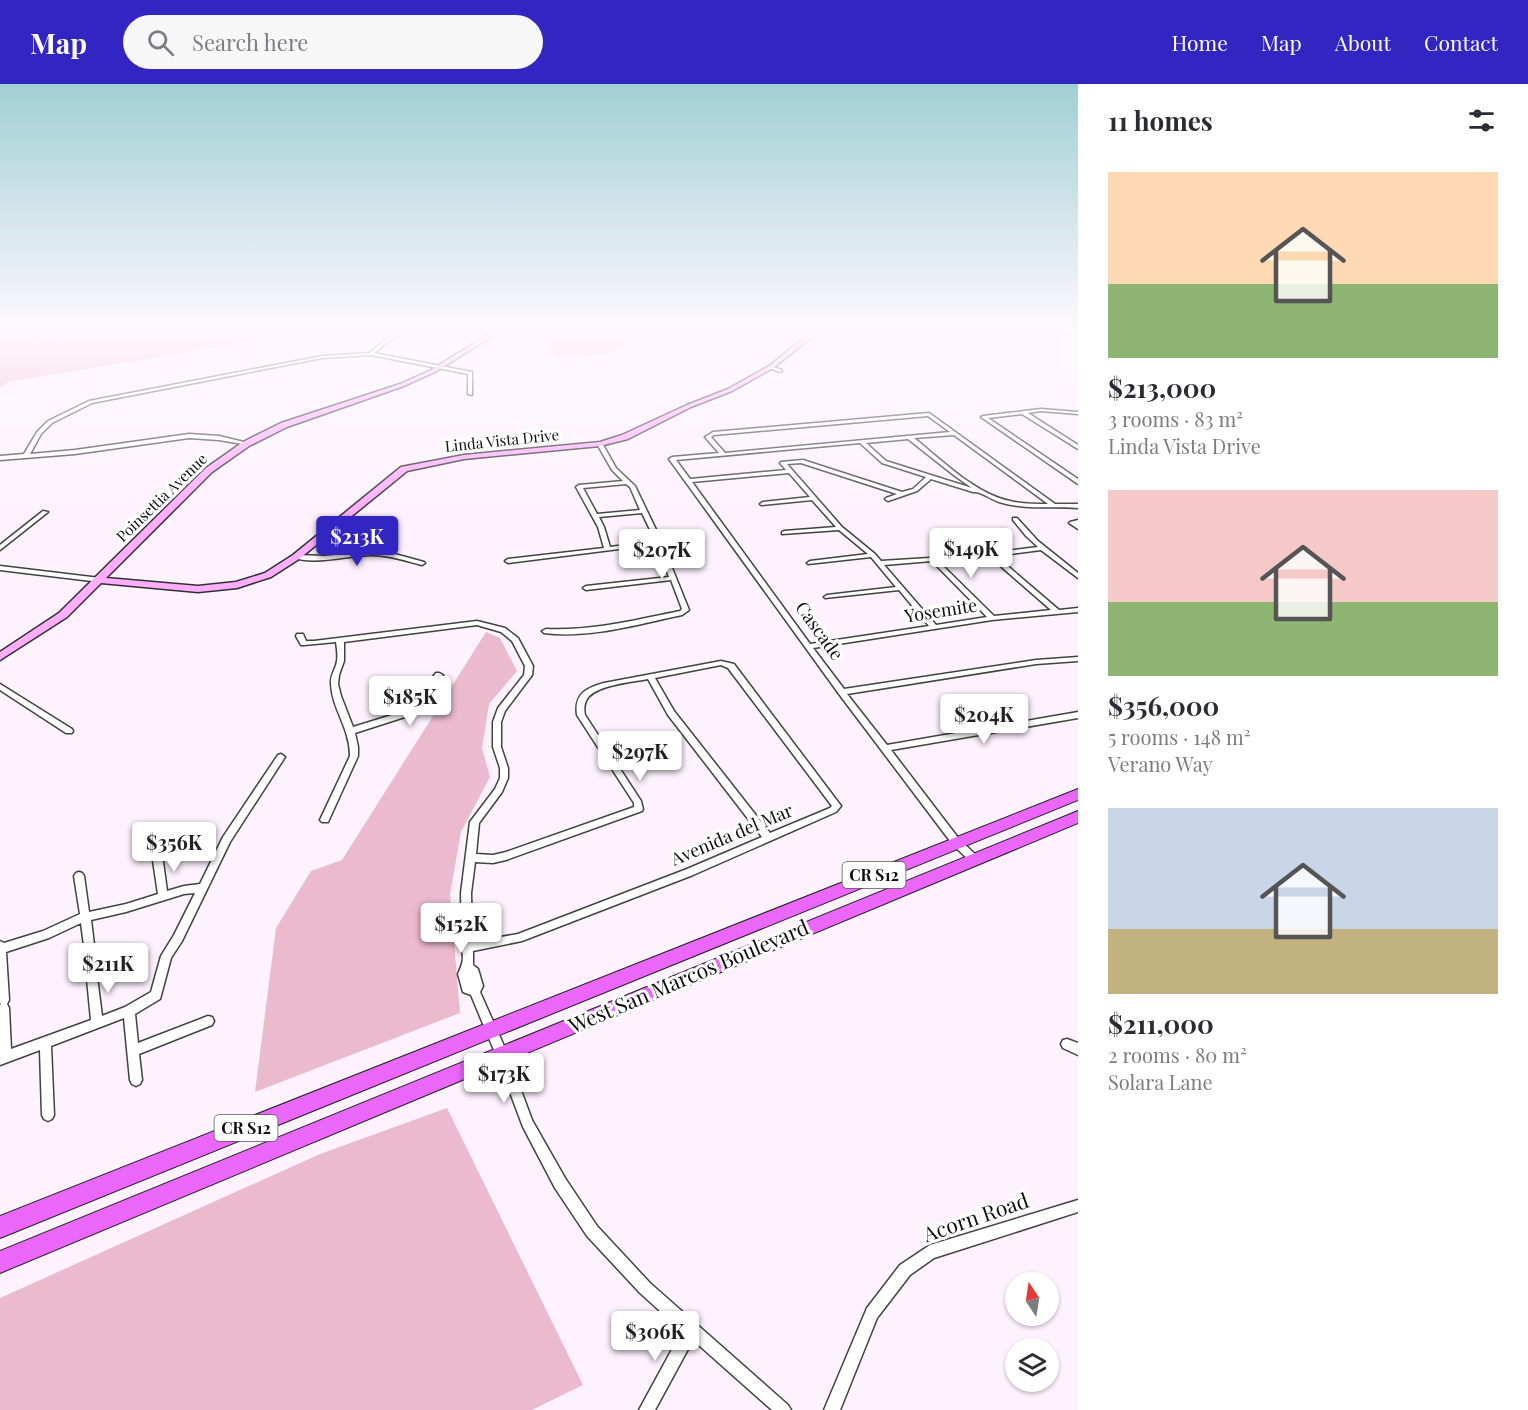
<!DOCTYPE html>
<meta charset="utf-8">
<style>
body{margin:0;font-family:"Playfair Display",serif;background:#f7f7f7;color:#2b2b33;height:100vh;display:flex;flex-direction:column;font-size:22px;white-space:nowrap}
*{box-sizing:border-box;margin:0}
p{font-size:20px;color:#7c7c81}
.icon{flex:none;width:33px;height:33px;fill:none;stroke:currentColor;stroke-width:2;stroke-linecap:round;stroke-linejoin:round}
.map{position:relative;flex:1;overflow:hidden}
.side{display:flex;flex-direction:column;background:#fff;width:450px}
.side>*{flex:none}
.needle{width:39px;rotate:348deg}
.buttons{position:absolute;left:1005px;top:1188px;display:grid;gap:12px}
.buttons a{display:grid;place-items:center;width:54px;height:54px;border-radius:50%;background:#fff;box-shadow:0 2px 4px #0004;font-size:30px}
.price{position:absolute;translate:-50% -51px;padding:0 14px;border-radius:6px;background:#fff;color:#222;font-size:20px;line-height:39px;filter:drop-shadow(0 2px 3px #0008)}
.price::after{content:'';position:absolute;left:50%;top:36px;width:18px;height:14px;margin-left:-9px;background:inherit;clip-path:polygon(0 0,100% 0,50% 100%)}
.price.on{background:#3325c2;color:#fff}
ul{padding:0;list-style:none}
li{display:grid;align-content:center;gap:12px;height:318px;padding:0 30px}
li span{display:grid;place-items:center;height:186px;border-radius:0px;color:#555}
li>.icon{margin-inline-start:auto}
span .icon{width:108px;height:108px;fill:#fffc;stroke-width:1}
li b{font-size:26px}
h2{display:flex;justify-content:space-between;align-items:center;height:72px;padding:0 30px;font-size:26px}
header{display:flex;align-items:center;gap:36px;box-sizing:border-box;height:84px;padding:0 30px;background:#3325c2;color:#fff}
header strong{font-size:28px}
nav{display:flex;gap:33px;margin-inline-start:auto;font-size:21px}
.search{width:420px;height:54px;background:#f7f7f7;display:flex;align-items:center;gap:15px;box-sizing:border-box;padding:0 21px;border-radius:33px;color:#7c7c81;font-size:22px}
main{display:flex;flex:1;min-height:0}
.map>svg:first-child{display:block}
.green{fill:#ebbacc}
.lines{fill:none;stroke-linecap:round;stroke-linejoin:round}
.street-casing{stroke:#424242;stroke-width:3}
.secondary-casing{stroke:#313131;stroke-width:3}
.primary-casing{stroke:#202020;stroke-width:2}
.street{fill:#fff;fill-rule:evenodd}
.secondary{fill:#ffadfd;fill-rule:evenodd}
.primary{fill:#ea67fa;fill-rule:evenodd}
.labels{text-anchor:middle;stroke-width:6;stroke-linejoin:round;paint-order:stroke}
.far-street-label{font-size:15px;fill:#0f0f0f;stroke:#fff}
.shield{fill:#fff;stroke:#575757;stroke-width:1.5}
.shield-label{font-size:16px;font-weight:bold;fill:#0f0f0f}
.street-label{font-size:18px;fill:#0f0f0f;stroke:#fff}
.near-street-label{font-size:21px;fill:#0f0f0f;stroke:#fff}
</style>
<header>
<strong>Map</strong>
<div class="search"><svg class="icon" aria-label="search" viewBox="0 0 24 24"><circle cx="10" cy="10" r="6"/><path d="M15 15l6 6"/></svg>Search here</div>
<nav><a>Home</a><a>Map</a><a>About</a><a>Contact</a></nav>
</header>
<main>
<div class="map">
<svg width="1078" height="1326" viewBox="0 0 1078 1326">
<rect width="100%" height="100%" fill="#fef2ff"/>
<path class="green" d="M0,248H38L36,257L83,248H311L8,298L0,304Z
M535,248H660L605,270L558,273Z
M486,548L500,554L517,587L489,620L482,664L490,693L461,748L450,810L460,929L255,1008L276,844L311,787L342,776Z
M447,1024L583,1301L532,1326H0V1214L320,1070Z"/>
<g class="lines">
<g class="street-casing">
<path id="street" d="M402,248H407L387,258L374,269L472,288V311L468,310V290L371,271L322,274L92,319L52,339L41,350L30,370L75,366L189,350L219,352L248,359V361L219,356L189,354L75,370L0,376V372L24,370L37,348L48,337L89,317L322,272L370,269L385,256Z
M771,282L782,286V287L780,288L769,284V283Z
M1041,325L1078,328V330L1041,327L1028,329L1078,361V365L1022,330L988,334L1078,395V400L981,333L983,332Z
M929,329L1055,420H1078V424C1051,422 1024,426 999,418C990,415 981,407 973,408L931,395L917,407L888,417L885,415L886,414L897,410L801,379L787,380L842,443L875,470L881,477L929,474L932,472L935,473L991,469L1038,463L1026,452L1013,436V434H1017L1038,457L1078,489V494L1041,466L996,472L1059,526L1078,524V528L992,536L813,564L844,605L1036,576L1078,573V577L1036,580L847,610L887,661L1078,628V634L891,666L959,755L977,772L979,775L977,778L974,779L971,778L953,761L839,610L669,375L672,373L719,369L705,353L713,348ZM928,332L950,348L725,369L711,353L714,351ZM954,351L1048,420C1035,420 1022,420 1010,417C975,410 942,376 914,354ZM908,355L955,392L972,404L886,377L866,359ZM860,359L882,379L926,393L913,405L902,408L803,376L781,378L780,379L786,386L690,395L676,376ZM789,389L810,413L763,418L760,420L761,421L812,416L836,443L784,447L782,448V450L839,446L868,470L810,477L807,479L808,480L871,473L896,503L827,511L824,513L825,514L899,506L929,542L810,560L692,398ZM990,473L1051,526L994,532L938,477ZM932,477L987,533L936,541L884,481Z
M598,359H602L616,384L635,402L660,454L689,526L682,531C639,540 588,555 544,549L542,547L546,545C592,547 635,536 680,527L682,525L671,496L586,506L583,504L586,502L669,493L654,454L642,429L599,433L604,443L610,463L633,460L635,461V463L508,479L505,477L508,475L604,464L598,443L576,403L579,401L623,397L612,386L597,360ZM626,400L630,403L640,426L597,430L583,404Z
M43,427L48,428L0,466V461Z
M1078,436V445L1069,439L1070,438Z
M371,467L391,469L424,478L425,479L422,481C406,477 389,471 372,471C350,471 311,482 293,473L296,471L325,472Z
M0,482L100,494L103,496L100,498L0,486Z
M477,537L505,544L518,554L533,582L532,591L505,627L501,638V663L508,684V694L502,708L479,739L476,770L493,771L506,768L634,723V719L577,631C574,610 586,604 604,599L721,577L734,580L841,722L836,728L693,791L522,857L473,867V881L478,885L483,902L480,908L508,971L532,1036L565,1094L597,1142L650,1199L788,1321L791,1326H772L693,1256L655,1326H639L682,1247L640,1209L587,1152L555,1104L523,1043L496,971L471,911L463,908L458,890C462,881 465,874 461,864L462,861L461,809L470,738L495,705L500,694V684L493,663V638L498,624L524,591L525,582L512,557L501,548L477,541L344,558V577L339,591L338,600L341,612L353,643L405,627L436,589H439L443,591L411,631L355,649L358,663V672L328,738H322L320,736L350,672C350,644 332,625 331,600C330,591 336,585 337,577C338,571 337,565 336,558L304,561H301L296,552L297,550H303L306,557H314ZM721,581L728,584L832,722L830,724L770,749L674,627L655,594ZM648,595L668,631L762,753L687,785L518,850L472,858L471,809L475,778L493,779L506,776L642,727L643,725L641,717L585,631C584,626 584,621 586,617C592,601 633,598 648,595Z
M0,600L72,645L73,647L72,649H66L0,606Z
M281,670L285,673L230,758L182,857L171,874L160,915L135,930L138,959L208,932L212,933L214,937L212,941L139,970L142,996L140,1000L136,1002L132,1000L130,996L124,934L51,962L54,1031L52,1035L48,1037L44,1035L42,1031L40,966L0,981V921L1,920L0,919V857L4,859L43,847L80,830L74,792L76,789L79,788L82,789L84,792L89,828L126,820L158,810L152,770L154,767L157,766L160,767L162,770L167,807L184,802L200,800L223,753L278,671ZM195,809L174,851L161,872L151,908L125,923L102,932L96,885L93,881L96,877L91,836L126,828L184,810ZM81,839L86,877L89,881L86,885L91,936L11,965L9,924L7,920L9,916L6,868L49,854Z
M1067,955L1078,959V971L1063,964L1061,960L1063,956Z
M1078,1116V1128L934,1174L910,1191L877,1234L840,1326H824L867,1224L900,1181L930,1161Z"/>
</g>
<g class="secondary-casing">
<path id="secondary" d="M492,248H499L435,288L404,302L287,343L249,362L212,388L106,494L198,502L236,498L265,489L293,471L401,383L464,371L600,358L622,351L687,321L728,305L769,282L803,255L817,248H825L807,257L773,284L732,307L691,323L628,355L600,362L464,375L407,387L299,475L271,493L237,504L198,508L101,499L67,533L0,576V568L59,529L206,384L243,358L281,339L400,300L431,286Z"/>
</g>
<g class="primary-casing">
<path id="primary" d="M1078,705V716L0,1154V1132Z
M1078,727V739L0,1189V1167Z"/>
</g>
<use href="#street" class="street"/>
<use href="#secondary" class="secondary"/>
<use href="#primary" class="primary"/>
</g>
<linearGradient id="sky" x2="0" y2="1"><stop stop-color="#a0cfd4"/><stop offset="0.57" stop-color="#fff9ff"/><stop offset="1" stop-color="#fff9ff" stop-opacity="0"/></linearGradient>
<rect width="1078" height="434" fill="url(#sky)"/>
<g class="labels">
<g class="far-street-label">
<text transform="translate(502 357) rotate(-6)" y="5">Linda Vista Drive</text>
<text transform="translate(162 414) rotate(-44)" y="5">Poinsettia Avenue</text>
</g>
<g class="shield">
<rect x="842.5" y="778" width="63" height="26" rx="4.5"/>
<rect x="214.5" y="1031" width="63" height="26" rx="4.5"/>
</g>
<g class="shield-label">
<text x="874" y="797">CR S12</text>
<text x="246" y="1050">CR S12</text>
</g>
<g class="street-label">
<text transform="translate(941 527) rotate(-9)" y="6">Yosemite</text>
<text transform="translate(819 547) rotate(54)" y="6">Cascade</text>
<text transform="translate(732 751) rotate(-23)" y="6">Avenida del Mar</text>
</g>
<g class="near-street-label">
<text transform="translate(689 893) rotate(-23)" y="7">West San Marcos Boulevard</text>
<text transform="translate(976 1134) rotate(-19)" y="7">Acorn Road</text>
</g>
</g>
</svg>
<div class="buttons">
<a><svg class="needle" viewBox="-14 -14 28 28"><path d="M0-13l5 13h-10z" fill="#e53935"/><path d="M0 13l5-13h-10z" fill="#7c7c81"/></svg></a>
<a><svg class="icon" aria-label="layers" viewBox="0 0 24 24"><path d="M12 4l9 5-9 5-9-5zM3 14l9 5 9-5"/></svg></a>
</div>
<b class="price on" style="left:357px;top:483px">$213K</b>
<b class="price" style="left:971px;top:495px">$149K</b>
<b class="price" style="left:662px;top:496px">$207K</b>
<b class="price" style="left:410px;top:643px">$185K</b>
<b class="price" style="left:984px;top:661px">$204K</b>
<b class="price" style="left:640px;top:698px">$297K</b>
<b class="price" style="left:174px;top:789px">$356K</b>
<b class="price" style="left:461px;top:870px">$152K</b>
<b class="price" style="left:108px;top:910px">$211K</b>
<b class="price" style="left:504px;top:1020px">$173K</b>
<b class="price" style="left:655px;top:1278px">$306K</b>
</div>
<section class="side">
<h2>11 homes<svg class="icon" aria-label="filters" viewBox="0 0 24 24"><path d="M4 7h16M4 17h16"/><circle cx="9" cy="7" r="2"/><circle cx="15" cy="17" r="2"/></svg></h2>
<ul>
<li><span style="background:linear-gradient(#ffd9b3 60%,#8fb573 0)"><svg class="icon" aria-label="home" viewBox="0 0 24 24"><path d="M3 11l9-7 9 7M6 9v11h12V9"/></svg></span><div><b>$213,000</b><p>3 rooms · 83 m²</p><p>Linda Vista Drive</p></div></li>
<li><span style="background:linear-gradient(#f6c9c9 60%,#8fb573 0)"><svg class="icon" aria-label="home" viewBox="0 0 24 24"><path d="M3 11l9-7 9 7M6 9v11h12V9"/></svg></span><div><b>$356,000</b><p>5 rooms · 148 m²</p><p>Verano Way</p></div></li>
<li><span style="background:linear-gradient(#c9d6e8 65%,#c2b280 0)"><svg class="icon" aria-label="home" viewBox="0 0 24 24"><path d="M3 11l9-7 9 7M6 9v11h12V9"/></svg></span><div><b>$211,000</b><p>2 rooms · 80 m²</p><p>Solara Lane</p></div></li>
</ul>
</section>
</main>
